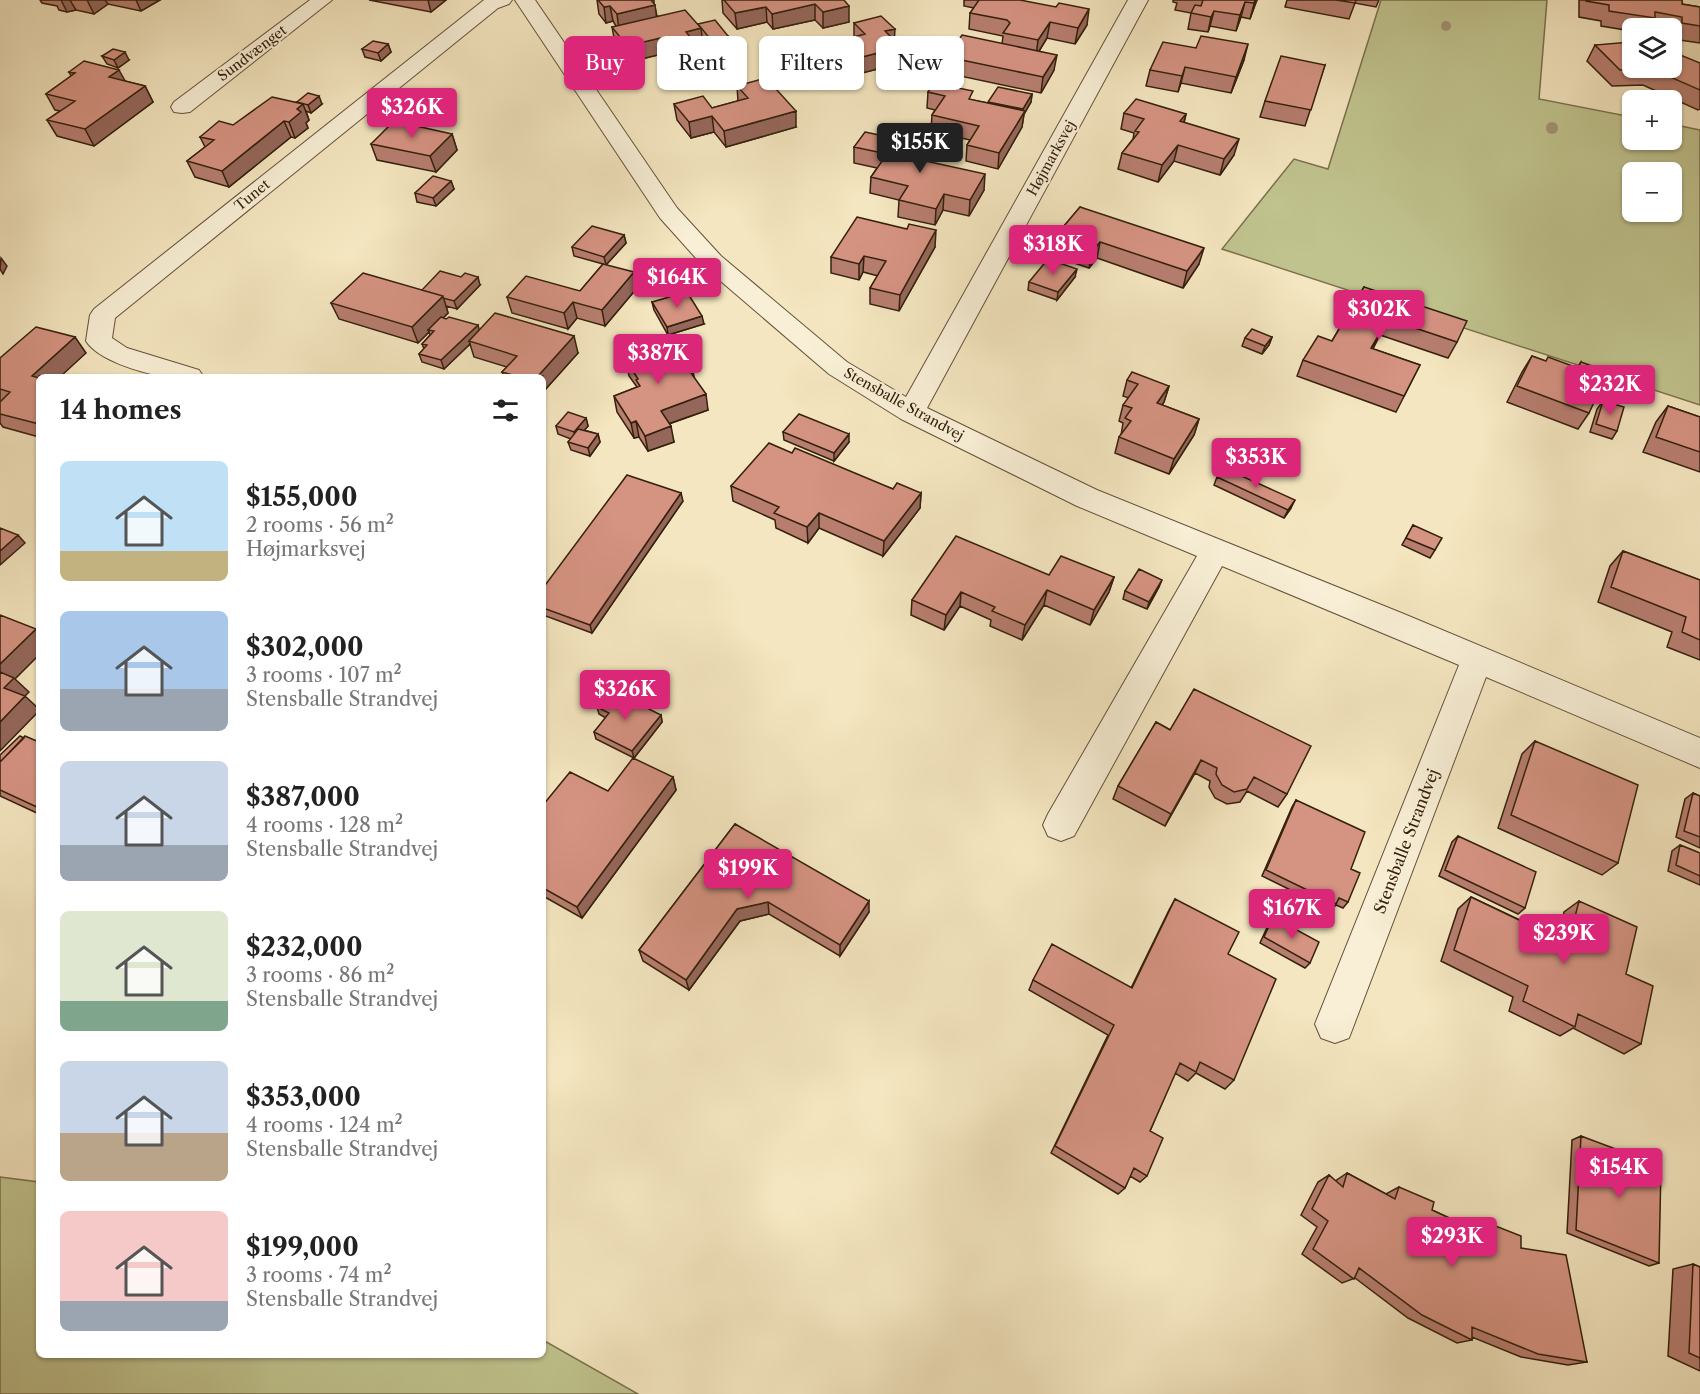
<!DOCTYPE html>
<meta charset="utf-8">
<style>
body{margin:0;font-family:"Libre Caslon Text",serif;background:#f2f2f2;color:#222;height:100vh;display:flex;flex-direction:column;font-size:22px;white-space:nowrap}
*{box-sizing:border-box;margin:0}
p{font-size:20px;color:#767676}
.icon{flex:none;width:33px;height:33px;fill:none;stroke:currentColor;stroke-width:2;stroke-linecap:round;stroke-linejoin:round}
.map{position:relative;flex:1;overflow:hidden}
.side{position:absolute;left:36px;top:374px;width:510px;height:984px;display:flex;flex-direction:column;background:#fff;border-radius:9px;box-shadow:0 2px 4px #0004}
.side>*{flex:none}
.guide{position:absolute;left:564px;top:36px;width:570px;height:54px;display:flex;gap:12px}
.controls{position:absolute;left:1622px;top:18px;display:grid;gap:12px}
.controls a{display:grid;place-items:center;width:60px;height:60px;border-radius:9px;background:#fff;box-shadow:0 2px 4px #0004;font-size:30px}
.price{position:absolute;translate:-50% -51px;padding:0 14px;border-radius:6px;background:#db2777;color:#fff;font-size:20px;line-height:39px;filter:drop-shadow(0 2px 3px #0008)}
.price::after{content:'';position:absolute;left:50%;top:36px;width:18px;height:14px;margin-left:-9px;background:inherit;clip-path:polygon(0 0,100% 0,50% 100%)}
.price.current{background:#222;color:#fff}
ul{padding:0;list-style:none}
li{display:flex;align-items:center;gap:18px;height:150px;padding:0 24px}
li span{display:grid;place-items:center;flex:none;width:168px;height:120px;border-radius:9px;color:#555}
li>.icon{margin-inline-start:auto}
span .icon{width:72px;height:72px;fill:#fffc;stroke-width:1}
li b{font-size:26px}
h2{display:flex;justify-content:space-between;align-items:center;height:72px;padding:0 24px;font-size:26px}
.pill{padding:0 21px;border-radius:9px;background:#fff;box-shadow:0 2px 4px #0004;font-size:21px;line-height:54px}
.pill.current{background:#db2777;color:#fff}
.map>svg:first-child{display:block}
.green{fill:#c0c38e;stroke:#7a724d;stroke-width:1.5;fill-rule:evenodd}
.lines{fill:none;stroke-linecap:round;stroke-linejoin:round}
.minor-casing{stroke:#655239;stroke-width:2}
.minor{fill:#f8efd6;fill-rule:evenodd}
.tree{fill:#a29472}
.wall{fill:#b77e70;stroke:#35200c;stroke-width:1.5}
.shaded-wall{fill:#95675b;stroke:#35200c;stroke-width:1.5}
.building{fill:#d59382;stroke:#35200c;stroke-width:1.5}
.labels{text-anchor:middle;stroke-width:4.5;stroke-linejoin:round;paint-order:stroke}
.far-street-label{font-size:14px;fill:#35200c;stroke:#f8efd6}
.street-label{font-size:16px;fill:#35200c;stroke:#f8efd6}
</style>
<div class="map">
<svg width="1700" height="1394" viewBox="0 0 1700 1394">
<rect width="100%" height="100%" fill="#f4e6c0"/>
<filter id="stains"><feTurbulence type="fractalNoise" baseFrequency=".00333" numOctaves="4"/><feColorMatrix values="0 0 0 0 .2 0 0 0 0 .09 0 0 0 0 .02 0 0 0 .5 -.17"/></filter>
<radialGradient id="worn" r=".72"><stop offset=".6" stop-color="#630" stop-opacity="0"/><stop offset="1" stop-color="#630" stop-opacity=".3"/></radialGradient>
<path class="green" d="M1381,0H1547L1539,99L1632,117V140H1671V124L1700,130V405L1222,249L1294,159L1328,169ZM1632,172H1671V212H1632Z
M0,1177L39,1182V1354H543V1340L638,1394H0Z"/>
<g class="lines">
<g class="minor-casing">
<path id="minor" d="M310,0H332L190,112L182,113L174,112L171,107L174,102Z
M484,0H512L509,4L498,8L115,318L112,338L127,348L199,370L203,376C190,376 174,379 161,376C139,372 98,360 86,341L90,315L94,309Z
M515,0H535L677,208L721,256L847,362L906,397L1128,0H1148L927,408L1097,490L1404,614L1700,738V768L1486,677L1349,1038L1335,1043L1321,1038L1315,1024L1459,665L1222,566L1074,836L1061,841L1048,836L1043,825L1048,814L1197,556L1077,506L901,419L829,374L703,266L660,218Z"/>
</g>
<use href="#minor" class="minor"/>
</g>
<g class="tree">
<circle cx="1446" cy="26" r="5"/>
<circle cx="1552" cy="128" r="6"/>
</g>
<path class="wall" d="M40,0H160L141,11L108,4L94,14L76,10L67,12L59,10L57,6L42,3Z
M369,0H446L431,12Z
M597,0H654V3L657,16L698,24L729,44L712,48L702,37L703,44L696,46L698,60L671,66L662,54L629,62L615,43L612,27L616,26L613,21L606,23L599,14Z
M722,0H844L849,22L823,28L815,20L773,29L767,22L737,29L723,13Z
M964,0H1020L1087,25L1075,44L1047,38L1039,51L1054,70L1041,93L946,73L947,57L1002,44L1003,36L969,29L970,13L974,8L964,6Z
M1173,0H1257L1250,19L1241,17L1236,31L1210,26L1208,32L1188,29L1191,13L1175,10L1177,3L1173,2Z
M1287,0H1379L1376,7L1355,3L1349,19L1285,7Z
M1579,0H1682V4L1700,7V43L1673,39V33L1671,32V28H1632V31L1601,26V21L1579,17Z
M854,23L894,40L901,63L827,82L810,64V48L854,37Z
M388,44L391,52L381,61L365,57L362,49Z
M1595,45L1700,63V109L1698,110L1643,85L1612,86L1587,61Z
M102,56L129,60L118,68L107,64Z
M1244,60L1231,93L1181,83L1178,92L1146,86L1150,70Z
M1325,65L1305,126L1260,117L1265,101Z
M69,72L125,81L145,86L153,102L94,146L57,136L47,120L60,111L55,110L46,94L71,76Z
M737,86L796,127L726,147L714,132L691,138L677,120L674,104L712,108L738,101Z
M928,92L988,103L1032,94L1031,102L1024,114L1022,127L998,169L966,161L967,145L970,140L931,131L932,115L935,110L927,108Z
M297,102L322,104L311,113L306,111L309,120L306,123L308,128L295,138L291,137L229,187L195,177L187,161L205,147L200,137L298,103Z
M1124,113L1186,114L1184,123L1234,155L1220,175L1174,161L1158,182L1118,169L1122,153L1133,139L1134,133L1121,129Z
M452,134L457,150L436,172L377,160L371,144Z
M903,140V156L984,190L969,216L943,210L935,225L898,217L899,200L870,193L871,177L877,168L854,163V147Z
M451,181L454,189L436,206L417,202L415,193Z
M1080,207L1199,264L1183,288L1097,258L1089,268L1051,255L1053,239Z
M624,235L626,243L606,265L637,288L605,326L577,318L568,329L512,313L507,297L580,291L603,264L574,256L572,247Z
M935,247L899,311L870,304V288L878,276L863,272L859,280L831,273V257Z
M1075,277L1057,300L1028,290L1029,282Z
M480,285L457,309L446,306L448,313L443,318L479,330L578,353L543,392V376H504L502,372L507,367L474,357L470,344L444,369L422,362L419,354L424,349L422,344L430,335L429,332L418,343L339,319L331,303L422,290Z
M1364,287L1457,342L1448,358L1380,335L1373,349L1420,365L1396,412L1297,376L1303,360L1332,341Z
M652,302L704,324L668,335L654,310Z
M1272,337L1269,345L1262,354L1242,346L1245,338Z
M631,350L692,364L694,377L708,410L669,424L674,442L648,451L639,437L634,438L617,412L614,396L637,387L629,376L626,360L632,358Z
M86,353L39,376V437L3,427L0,423V358Z
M1532,356L1545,361L1577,368L1581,362L1589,413L1578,429L1507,402L1522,372Z
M1127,380L1169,386L1164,402L1162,405L1199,419L1194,435L1169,474L1115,453L1119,437L1121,435L1123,423L1119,421L1123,405L1129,398L1123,396Z
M1603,401L1617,431L1612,439L1590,432L1597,409Z
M1668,406L1700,417V472L1643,452L1656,422Z
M586,418L588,426L584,430L598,434L600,442L590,456L571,450L568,442L571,439L558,434L556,426Z
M783,432L849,442L834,461L784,440Z
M792,453L893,489L921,493L920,508L883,556L819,528L808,543L776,528L775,520L733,501L731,486Z
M1217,477L1291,508L1284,518L1214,485Z
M683,501L592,633L543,615V588Z
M1413,525L1435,550L1430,558L1402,545Z
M1623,551L1700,580V660L1667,647L1672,632L1598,602L1610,566Z
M1049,575L1114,577L1109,592L1090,625L1044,605L1022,640L990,626L991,620L960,606L944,630L911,615L912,600Z
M1159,587L1147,609L1123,599L1125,591Z
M597,707L661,715L662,722L634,758L596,739L594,732L606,718L599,714Z
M1156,722L1287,794L1278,807L1247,791L1240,802L1227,804L1215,798L1209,787L1210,781L1195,773L1165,826L1113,799L1118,786Z
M1535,741L1618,863L1602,875L1498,828L1522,754Z
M39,742V814L0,796V755Z
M673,777L676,790L582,918L543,896V805Z
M1693,793L1700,796V848L1676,837L1685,799Z
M1296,800L1351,869L1348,902L1343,908L1336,905L1331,910L1262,876L1292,807Z
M735,824L869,912L840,956L769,914L740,921L689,990L643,961L639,950Z
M1458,836L1525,908L1518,914L1439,876L1452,842Z
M1680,845L1700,853V885L1668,871L1672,851Z
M1471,897L1522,921L1530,915L1557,939L1564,912L1579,901L1626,974L1641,1044L1624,1054L1573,1028L1560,1036L1509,1011L1513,997L1441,961L1458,909Z
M1175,899L1228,954L1234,1080L1225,1089L1196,1073L1188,1081L1175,1073L1150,1131L1147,1176L1140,1182L1130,1176L1125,1188L1118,1194L1051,1153L1108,1035L1029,990L1033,980L1131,988L1169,910Z
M1273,917L1310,963L1305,968L1260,943L1269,923Z
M1581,1136L1659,1263L1649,1266L1567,1233L1572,1140Z
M1347,1173L1386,1194L1399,1187L1432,1210L1468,1227L1483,1221L1521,1248L1587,1362L1568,1365L1521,1357L1472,1337V1340L1457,1343L1408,1318L1355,1278L1342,1283L1302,1254L1317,1227L1301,1215L1318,1182L1329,1175L1335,1181Z
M1693,1264L1700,1267V1371L1668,1356L1673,1269Z"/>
<path class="shaded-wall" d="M61,0H70L76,10L67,12Z
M87,0H105L108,4L94,14Z
M136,0H160L141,11Z
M428,0H446L431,12Z
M1255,0H1257L1255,4L1250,19Z
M1245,2L1241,17L1236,31L1240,15Z
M815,4V20L773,29L772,14Z
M655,5L657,21L619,30L617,14Z
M610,6L613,21L606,23L604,7Z
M849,6V22L823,28V12Z
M766,7L767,22L737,29L735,13Z
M1089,9L1087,25L1075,44L1078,28Z
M1214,11L1210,26L1208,32L1211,17Z
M1050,22L1047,38L1036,56L1038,40Z
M701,28L703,44L696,46L698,60L671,66L669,50L686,32Z
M895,29L894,45L885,31Z
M728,36L729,44L712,48L711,40Z
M660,38L662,54L629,62L627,46Z
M388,44L391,52L381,61L378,53Z
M1248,44L1244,60L1231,93L1236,77Z
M901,47V63L827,82V66Z
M125,52L129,60L118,68L114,60Z
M1057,55L1054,70L1041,93L1043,77Z
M1185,67L1181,83L1178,92L1182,76Z
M119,70L128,86L109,77Z
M145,86L153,102L94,146L85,129Z
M1032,94L1031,102L1024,114L1022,127L998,169L999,153L1023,114V109Z
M319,96L322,104L311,113L308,105Z
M303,104L309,120L306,123L308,128L295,138L289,122L297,109Z
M796,111V127L726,147L724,131Z
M1186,114L1182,130L1180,121Z
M712,116L714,132L691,138L689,122Z
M284,121L291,137L229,187L222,171Z
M452,134L457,150L436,172L430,156Z
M1239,139L1234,155L1220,175L1224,159Z
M903,140V156L894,154Z
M1178,145L1174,161L1158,182L1162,165Z
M985,174L984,190L969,216L970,200Z
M451,181L454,189L436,206L433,198Z
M944,194L943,210L935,225L936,209Z
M936,230L935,247L899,311L900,295Z
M624,235L626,243L606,265L604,257Z
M1100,242L1097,258L1089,268L1092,252Z
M1204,248L1199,264L1183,288L1187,271Z
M864,256L863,272L859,280V264Z
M1,258L7,266L3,274L0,269Z
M1077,269L1075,277L1057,300L1058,292Z
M634,272L637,288L605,326L602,310Z
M478,277L480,285L457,309L454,301Z
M443,296L448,313L431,330H428L429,332L418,343L412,327Z
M573,302L577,318L568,329L564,313Z
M702,316L704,324L668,335L667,327Z
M1388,319L1380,335L1364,364L1371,348Z
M478,325L480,333L469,341L470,344L444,369L441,360Z
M574,336L578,353L543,392V376H538Z
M75,337L86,353L61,376H39V386L32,376Z
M1272,337L1269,345L1262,354L1265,346Z
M692,364L694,380L686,366Z
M1169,386L1164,402L1153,419L1157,403Z
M706,394L708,410L665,425L661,411L663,410Z
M586,418L588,426L576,440L574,432Z
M1199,419L1194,435L1169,474L1174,459Z
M636,421L639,437L634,438L631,423Z
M671,426L674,442L648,451L645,436Z
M598,434L600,442L590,456L588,448Z
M849,434V442L834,461V453Z
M681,493L683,501L592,633L590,625Z
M921,493L920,508L883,556L884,541Z
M1295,500L1291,508L1284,518L1288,510Z
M819,513V528L808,543L807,527Z
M18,535L25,543L0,565V551Z
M1114,577L1109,592L1090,625L1094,610Z
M1162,580L1159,587L1147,609L1149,602Z
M1047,590L1044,605L1022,640L1025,625Z
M961,592L960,606L944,630L946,615Z
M36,629L39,632V655L15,679L29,692L19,702L4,688L0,675V664Z
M25,696L39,709V711L0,751V722Z
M661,715L662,722L634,758L632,751Z
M1201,760L1195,773L1165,826L1171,814Z
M673,777L676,790L582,918L577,907Z
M869,901V912L840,956V945Z
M768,902L769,914L740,921L689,990L686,980L737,909Z"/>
<path class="building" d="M598,0H651L655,5L617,14L610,6L604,7Z
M724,0H844L849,6L823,12L815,4L772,14L766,7L735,13Z
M979,0H1020L1056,7L1059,3L1089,9L1078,28L1050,22L1038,40L1003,33L1010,23L1007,20L970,13Z
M1203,0H1255L1254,3L1245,2L1240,15L1214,11L1211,17L1191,13L1195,5L1201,6Z
M1336,0H1356L1355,3Z
M1586,0H1682V4L1700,7V26L1682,23V17L1655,12V18L1609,11V5L1586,1Z
M685,10L701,28L686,32L696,44L669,50L660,38L627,46L612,27Z
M881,16L895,29L885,31L901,47L827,66L810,48L865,34L854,23Z
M715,20L728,36L711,40L698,24Z
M962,35L1057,55L1043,77L947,57Z
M1201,36L1248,44L1236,77L1185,67L1182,76L1150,70L1163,42L1196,48Z
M373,41L388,44L378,53L362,49Z
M1631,42H1632V68H1671V51L1700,63V90L1652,69L1620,70L1595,45Z
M113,49L125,52L114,60L102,56Z
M1281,56L1325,65L1311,110L1265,101Z
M84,61L119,70L109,77L145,86L85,129L47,120L75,101L46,94L75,73L69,72Z
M766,78L796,111L724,131L712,116L689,122L674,104L703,96L712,108L748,98L737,86Z
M934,83L973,91L969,99L1025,111L999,153L967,145L979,126L932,115L945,96L928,92Z
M998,87L1032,94L1023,109L988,102Z
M308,93L319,96L308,105L297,102Z
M272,97L303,104L297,109L301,112L289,122L284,121L222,171L187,161L214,140L200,137L219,121L233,125Z
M1136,99L1186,114L1180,121L1239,139L1224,159L1178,145L1162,165L1122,153L1139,132L1135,131L1144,119L1124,113Z
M394,121L452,134L430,156L371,144Z
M865,132L903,140L894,154L985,174L970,200L944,194L936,209L899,200L908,186L871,177L887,154L854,147Z
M433,176L451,181L433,198L415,193Z
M1080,207L1204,248L1187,271L1100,242L1092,252L1053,239Z
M857,217L907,229L909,224L936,230L900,295L870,288L886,261L864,256L859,264L831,257Z
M592,226L624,235L604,257L572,247Z
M1048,259L1077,269L1058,292L1029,282Z
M603,264L634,272L602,310L573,302L564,313L507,297L526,276L580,291Z
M440,271L461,277L465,273L478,277L454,301L443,298V296L422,290Z
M363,273L443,296L412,327L331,303Z
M1364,287L1467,321L1457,342L1388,319L1371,348L1420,365L1404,396L1303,360L1318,336L1332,341Z
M687,292L702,316L667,327L652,302Z
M495,313L574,336L538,376H516L502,372L517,356L469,341Z
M441,317L446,319L449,317L478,325L441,360L419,354L427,345L422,344L434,331L428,330Z
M36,327L75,337L32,376L39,378V424L0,414V402L10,392L0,389V358Z
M1252,329L1272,337L1265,346L1245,338Z
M671,336L692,364L686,366L706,394L663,410L661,411L671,426L645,436L636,421L631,423L614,396L640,386L636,380L638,379L626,360L635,357L631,350Z
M1532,356L1546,361L1548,357L1578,368L1581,362L1608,372L1589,413L1517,386Z
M1132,372L1169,386L1157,403L1199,419L1174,459L1119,437L1131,421L1125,418L1132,408L1123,405L1138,384L1127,380Z
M1603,401L1624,407L1617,431L1596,424Z
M1668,406L1700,417V452L1656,437Z
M568,412L586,418L574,432L556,426Z
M799,414L849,434L834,453L783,432Z
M578,429L598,434L588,448L568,442Z
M769,443L792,453L795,448L893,489L897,483L921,493L884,541L819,513L807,527L774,513L779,507L731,486Z
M1224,468L1295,500L1288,510L1217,477Z
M627,475L681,493L590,625L543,608V588Z
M1413,525L1442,538L1435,550L1406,538Z
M0,528L18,535L0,551Z
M956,536L1049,575L1061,556L1114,577L1094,610L1047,590L1025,625L992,611L995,607L961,592L946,615L912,600Z
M1623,551L1700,580V640L1682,632L1686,617L1611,587Z
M1139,569L1162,580L1149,602L1125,591Z
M0,615L36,629L0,664Z
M0,672L14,678L4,688L25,696L0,722Z
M1194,689L1311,746L1287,794L1254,777L1247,789L1234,792L1222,785L1216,774L1217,768L1201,760L1171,814L1118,786L1156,722L1170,730Z
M611,690L661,715L632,751L594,732L609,713L597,707Z
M20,736L24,738L0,762V755Z
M25,736L39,742V808L0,790V762Z
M1535,741L1638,785L1618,863L1511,815Z
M633,758L673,777L577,907L543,888V805L570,772L608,791Z
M1693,793L1700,796V837L1684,831Z
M1296,800L1365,832L1351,869L1360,873L1348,902L1339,898L1336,904L1266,870Z
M735,824L869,901L840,945L768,902L737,909L686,980L639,950Z
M1458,836L1536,872L1525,908L1445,870Z
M1680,845L1700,853V876L1676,865Z
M1471,897L1527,924L1530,915L1559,929L1556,939L1568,944L1579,901L1637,927L1626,974L1653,986L1641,1044L1578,1014L1575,1027L1523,1001L1528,986L1454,950Z
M1175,899L1239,932L1228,954L1276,979L1234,1080L1200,1062L1196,1072L1180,1063L1150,1131L1163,1138L1147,1176L1134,1168L1125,1188L1055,1146L1114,1025L1033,980L1052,944L1132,988Z
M1273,917L1319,942L1310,963L1264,937Z
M1581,1136L1661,1166L1659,1263L1576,1230Z
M1347,1173L1395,1199L1399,1187L1434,1202L1432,1210L1482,1233L1483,1221L1521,1236V1248L1566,1255L1587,1362L1538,1354L1472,1327V1340L1422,1315L1359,1268L1354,1279L1313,1249L1328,1221L1312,1209L1329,1175L1343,1187Z
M1693,1264L1700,1267V1358L1689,1353Z"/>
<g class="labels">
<g class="far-street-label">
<text transform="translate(252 53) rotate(-37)" y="5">Sundvænget</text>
<text transform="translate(1051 158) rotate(-61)" y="5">Højmarksvej</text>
<text transform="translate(252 195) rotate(-39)" y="5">Tunet</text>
<text transform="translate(904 404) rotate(29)" y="5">Stensballe Strandvej</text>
</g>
<g class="street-label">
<text transform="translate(1406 841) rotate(-69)" y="6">Stensballe Strandvej</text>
</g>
</g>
<rect width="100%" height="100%" filter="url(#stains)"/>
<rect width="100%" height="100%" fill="url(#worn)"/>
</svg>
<div class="controls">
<a><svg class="icon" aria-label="layers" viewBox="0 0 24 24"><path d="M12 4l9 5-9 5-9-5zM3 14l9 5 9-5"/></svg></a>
<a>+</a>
<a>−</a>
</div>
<b class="price" style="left:412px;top:139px">$326K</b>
<b class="price current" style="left:920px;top:174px">$155K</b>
<b class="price" style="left:1053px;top:276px">$318K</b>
<b class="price" style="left:677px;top:309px">$164K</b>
<b class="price" style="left:1379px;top:341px">$302K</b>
<b class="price" style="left:658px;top:385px">$387K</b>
<b class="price" style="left:1610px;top:416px">$232K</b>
<b class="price" style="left:1256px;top:489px">$353K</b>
<b class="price" style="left:625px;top:721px">$326K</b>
<b class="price" style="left:748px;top:900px">$199K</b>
<b class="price" style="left:1292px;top:940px">$167K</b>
<b class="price" style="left:1564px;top:965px">$239K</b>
<b class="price" style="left:1619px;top:1199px">$154K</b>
<b class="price" style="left:1452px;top:1268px">$293K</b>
<div class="guide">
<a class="pill current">Buy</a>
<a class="pill">Rent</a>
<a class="pill">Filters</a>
<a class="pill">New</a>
</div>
<section class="side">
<h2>14 homes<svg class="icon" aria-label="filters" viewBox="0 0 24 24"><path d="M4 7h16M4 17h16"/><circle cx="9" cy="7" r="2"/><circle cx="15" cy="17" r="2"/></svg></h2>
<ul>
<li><span style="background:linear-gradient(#bfe0f5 75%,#c2b280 0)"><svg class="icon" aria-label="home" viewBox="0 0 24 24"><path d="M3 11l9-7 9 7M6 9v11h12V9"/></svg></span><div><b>$155,000</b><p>2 rooms · 56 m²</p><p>Højmarksvej</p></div></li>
<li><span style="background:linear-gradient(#a9c7e8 65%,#9aa5b1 0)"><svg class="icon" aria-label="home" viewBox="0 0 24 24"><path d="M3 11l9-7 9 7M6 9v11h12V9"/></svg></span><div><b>$302,000</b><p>3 rooms · 107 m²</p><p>Stensballe Strandvej</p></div></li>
<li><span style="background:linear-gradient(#c9d6e8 70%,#9aa5b1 0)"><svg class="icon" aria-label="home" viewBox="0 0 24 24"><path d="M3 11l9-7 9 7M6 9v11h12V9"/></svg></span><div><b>$387,000</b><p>4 rooms · 128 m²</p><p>Stensballe Strandvej</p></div></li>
<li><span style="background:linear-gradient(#dfe7d0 75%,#7fa58c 0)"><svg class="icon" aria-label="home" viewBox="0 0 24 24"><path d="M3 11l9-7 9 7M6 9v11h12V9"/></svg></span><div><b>$232,000</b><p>3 rooms · 86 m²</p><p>Stensballe Strandvej</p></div></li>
<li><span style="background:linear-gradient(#c9d6e8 60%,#b9a48a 0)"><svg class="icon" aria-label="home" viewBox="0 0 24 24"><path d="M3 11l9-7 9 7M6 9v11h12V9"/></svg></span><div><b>$353,000</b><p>4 rooms · 124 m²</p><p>Stensballe Strandvej</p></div></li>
<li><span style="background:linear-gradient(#f6c9c9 75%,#9aa5b1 0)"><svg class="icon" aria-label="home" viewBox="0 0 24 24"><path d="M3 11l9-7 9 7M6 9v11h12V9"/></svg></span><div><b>$199,000</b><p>3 rooms · 74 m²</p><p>Stensballe Strandvej</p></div></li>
</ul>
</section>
</div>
